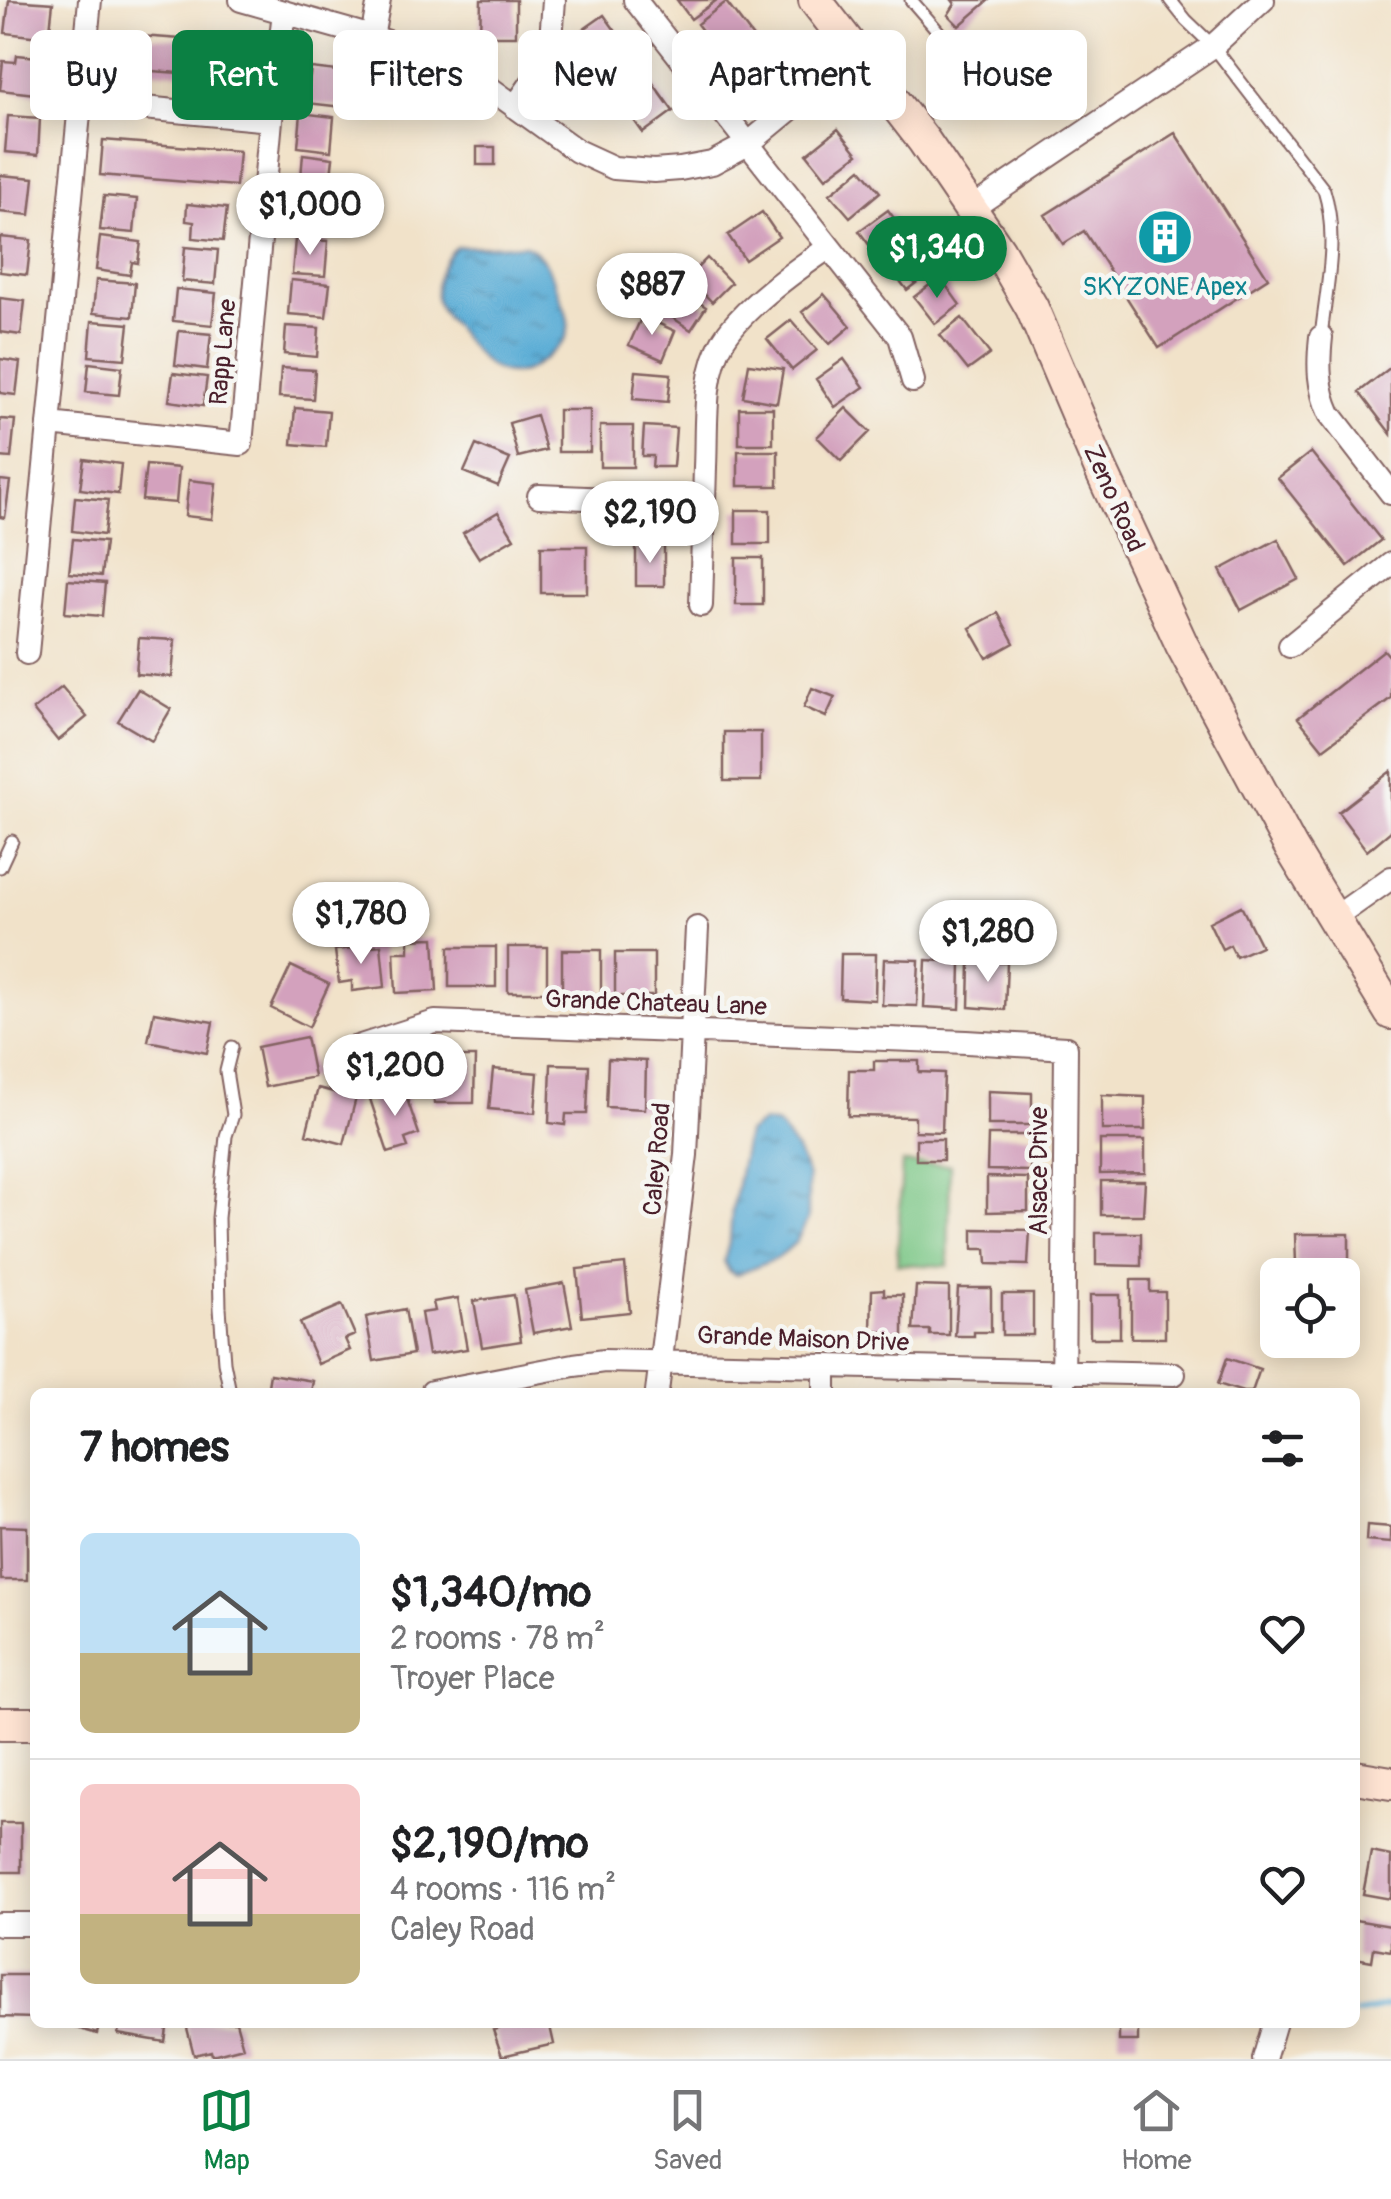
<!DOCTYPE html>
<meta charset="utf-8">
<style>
body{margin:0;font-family:Pangolin,sans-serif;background:#f2f2f2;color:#202124;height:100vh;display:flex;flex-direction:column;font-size:38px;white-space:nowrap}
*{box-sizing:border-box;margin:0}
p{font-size:32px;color:#757577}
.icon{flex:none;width:55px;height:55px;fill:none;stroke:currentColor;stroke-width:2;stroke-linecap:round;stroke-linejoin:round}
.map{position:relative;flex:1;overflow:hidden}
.drawer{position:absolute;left:30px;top:1388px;width:1330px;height:640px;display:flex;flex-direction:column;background:#fff;border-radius:15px;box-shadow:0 5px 25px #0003}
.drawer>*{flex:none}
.hud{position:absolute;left:30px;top:30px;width:1332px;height:90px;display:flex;gap:20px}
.fabs{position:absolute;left:1260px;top:1258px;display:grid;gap:20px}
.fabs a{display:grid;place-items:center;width:100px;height:100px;border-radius:15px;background:#fff;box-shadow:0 5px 25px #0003;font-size:50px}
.price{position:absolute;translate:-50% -85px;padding:0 22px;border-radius:35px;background:#fff;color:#222;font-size:32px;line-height:65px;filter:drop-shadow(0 2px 5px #0008)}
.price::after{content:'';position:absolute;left:50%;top:60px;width:30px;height:22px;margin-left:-15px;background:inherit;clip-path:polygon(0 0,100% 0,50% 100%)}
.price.active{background:#0b8043;color:#fff}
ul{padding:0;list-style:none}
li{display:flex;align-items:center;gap:30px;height:250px;padding:0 50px}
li+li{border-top:2px solid #e0e0e0}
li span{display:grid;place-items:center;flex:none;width:280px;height:200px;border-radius:15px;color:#555}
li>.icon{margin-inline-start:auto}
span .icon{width:120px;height:120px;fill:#fffc;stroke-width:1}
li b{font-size:42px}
h2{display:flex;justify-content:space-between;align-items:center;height:120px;padding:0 50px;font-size:42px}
.pill{padding:0 35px;border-radius:15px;background:#fff;box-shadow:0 5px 25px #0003;font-size:35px;line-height:90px}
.pill.active{background:#0b8043;color:#fff}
.menu{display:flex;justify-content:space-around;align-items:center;height:140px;border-top:2px solid #e0e0e0;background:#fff;font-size:28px;color:#757577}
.menu a{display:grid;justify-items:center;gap:5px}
.menu .active{color:#0b8043}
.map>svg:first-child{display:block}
.park{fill:#7ac685;stroke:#627258;stroke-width:2.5}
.water{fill:url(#water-ripples);stroke:#526680;stroke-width:2.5}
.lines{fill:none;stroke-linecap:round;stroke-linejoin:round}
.stream{stroke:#5badd6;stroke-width:5}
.building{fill:#d3a1bd}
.lane-casing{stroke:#846362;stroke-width:15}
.street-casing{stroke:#846362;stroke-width:26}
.secondary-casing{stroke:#846362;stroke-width:36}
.lane{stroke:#fff;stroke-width:11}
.street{stroke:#fff;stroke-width:22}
.secondary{stroke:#fee3d2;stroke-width:32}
.labels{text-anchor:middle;stroke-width:9;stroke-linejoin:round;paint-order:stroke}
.culture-label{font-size:25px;fill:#0d838f;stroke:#f6f6f2}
.street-label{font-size:25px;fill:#4a1f2b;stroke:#f6f6f2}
</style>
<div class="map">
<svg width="1391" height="2059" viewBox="0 0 1391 2059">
<defs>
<pattern id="water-ripples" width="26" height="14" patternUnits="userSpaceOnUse" patternTransform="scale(2.5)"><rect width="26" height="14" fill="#5badd6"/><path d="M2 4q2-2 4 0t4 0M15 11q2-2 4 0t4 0" fill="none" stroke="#4d8cae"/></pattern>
</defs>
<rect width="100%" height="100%" fill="#f6f6f2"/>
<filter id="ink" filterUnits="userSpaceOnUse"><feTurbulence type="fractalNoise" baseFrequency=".01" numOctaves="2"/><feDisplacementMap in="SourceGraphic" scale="20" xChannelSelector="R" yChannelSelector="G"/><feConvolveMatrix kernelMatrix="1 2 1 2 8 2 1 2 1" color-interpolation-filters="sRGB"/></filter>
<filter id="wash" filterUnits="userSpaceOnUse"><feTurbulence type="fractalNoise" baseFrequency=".0048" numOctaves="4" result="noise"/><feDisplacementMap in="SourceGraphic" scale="40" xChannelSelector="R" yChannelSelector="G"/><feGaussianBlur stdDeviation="2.25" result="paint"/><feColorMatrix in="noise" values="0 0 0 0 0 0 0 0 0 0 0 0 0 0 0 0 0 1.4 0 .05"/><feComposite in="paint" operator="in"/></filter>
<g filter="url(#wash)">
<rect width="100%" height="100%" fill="#f1e2c9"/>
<path class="park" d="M902,1163L950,1165L948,1266L897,1264Z"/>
<path class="water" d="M525,245C548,255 553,280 562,301C570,320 573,337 555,350C546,357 534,369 523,372C491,380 473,350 456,329C448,319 437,309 436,296C435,278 444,259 456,247Z
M763,1122L778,1125L797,1151L808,1177V1219L796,1242L778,1258L736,1275L729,1271L724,1261L730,1239L732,1210L747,1133Z"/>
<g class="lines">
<path class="stream" d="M1355,2013L1391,2006
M1316,2024L1322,2022"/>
</g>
<g id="blocks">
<path class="building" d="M9,0L53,3L49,38L5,33Z
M481,0H516V36H480Z
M677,0H717L691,19Z
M952,0H989L959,26L948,15L955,4Z
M726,2L778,70L749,92L697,24Z
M604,15L673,111L643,133L574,36Z
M113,34L249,44L247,78L111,68Z
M17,55L48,58L44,95L0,90L3,61L16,62Z
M311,68L346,72L343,107L307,103Z
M301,113L334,117L331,151L298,147Z
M8,116L40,118L38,155L5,152Z
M838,129L858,154L826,178L807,154Z
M1175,133L1268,278L1159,348L1084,231L1063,244L1045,215Z
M103,140L239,151L236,186L100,175Z
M477,147H495V165H477Z
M303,154L333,158L329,192L300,189Z
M861,169L880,192L850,217L830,194Z
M0,175L34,178L30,215L0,212Z
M104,196L137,199L134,233L100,230Z
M292,197L325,200L322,234L289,231Z
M187,204L227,208L223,241L193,238L194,222L186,221Z
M888,210L904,232L875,253L859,231Z
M762,212L779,237L745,260L728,235Z
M0,237L31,240L27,275L0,272Z
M100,237L141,242L138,263L132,262L130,275L96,270Z
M295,239L328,241L325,276L292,274Z
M912,242L933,270L907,290L886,263Z
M185,247L218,250L215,284L182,281Z
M707,258L731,283L712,302L688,277Z
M940,277L960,305L935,324L914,297Z
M96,280L135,283L132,317L93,313Z
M291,280L330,284L326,317L288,314Z
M676,287L706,307L691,330L661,310Z
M176,289L216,293L212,325L173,321Z
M824,294L851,326L830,344L802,312Z
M0,298L25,301L21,335L0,332Z
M642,316L675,331L663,360L629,345Z
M962,318L990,354L968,370L940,335Z
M791,320L817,350L792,370L767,339Z
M92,321L129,324L125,359L89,356Z
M286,326L319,328L317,357L284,354Z
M179,331L211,334L207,369L175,365Z
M0,359L20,362L16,395L0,393Z
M844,359L864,387L835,407L816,379Z
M89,363L122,367L119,395L86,392Z
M749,364L783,369L777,403L743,397Z
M1391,367V434L1359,392Z
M281,368L315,370L313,399L279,397Z
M636,371L671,374L668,402L633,399Z
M173,373L207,377L203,406L169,401Z
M295,408L329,411L326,447L292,444Z
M739,408H773V444H739Z
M846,408L870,432L841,461L817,437Z
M558,410H590V452H558Z
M536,415L546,450L518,457L509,423Z
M0,419L15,420L11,458L0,457Z
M600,426H633V467H600Z
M644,426L676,428L673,467H652L653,456H642Z
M476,445L510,459L498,486L464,472Z
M738,451H778V486H738Z
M1311,452L1381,540L1348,566L1278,478Z
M84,459L121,464L118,494L80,489Z
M146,465L179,468L176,503L142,500Z
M0,480L10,481L5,518L0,517Z
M189,480L216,483L212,519L185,516Z
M75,497L108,500L104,535L72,531Z
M736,510H770V544H736Z
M498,512L514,538L479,558L463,533Z
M73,539L105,542L101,576L69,573Z
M1278,539L1299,579L1241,610L1220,570Z
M541,546H587V593H541Z
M636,546H664V586H636Z
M736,558H763V605H736Z
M68,580L105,583L102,616L65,613Z
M998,613L1014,643L987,658L970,628Z
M139,638L175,640L172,677L136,674Z
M1384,650L1391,658V698L1323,749L1298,718Z
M62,687L87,717L58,741L33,710Z
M812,688L835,697L826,717L804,707Z
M138,689L171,709L152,741L118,721Z
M724,732H761V781H724Z
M1391,771V831L1367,851L1338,812Z
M1241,906L1261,946L1236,957L1230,945L1222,949L1209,922Z
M434,938L437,991L396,993L394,952H409V939Z
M381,945L385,987L352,991V981L339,983L335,950Z
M449,947H496V987H449Z
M508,947H547V992H508Z
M562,950H601V994H562Z
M615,953H654V996H615Z
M841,954H876L875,1000L840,998Z
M884,959L919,960L917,1006L882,1005Z
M926,960L961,962L960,1009L924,1007Z
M970,962L1007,963L1005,1010L969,1007Z
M291,966L329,984L309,1027L271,1008Z
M154,1012L213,1022L207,1053L148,1041Z
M306,1037L314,1077L265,1087L257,1047Z
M434,1057H475L474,1103H434Z
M608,1059L646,1061L645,1109L606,1107Z
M874,1061H919V1072L944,1073L942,1132L915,1131V1117L848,1116L849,1070H874Z
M551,1064L589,1065L587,1114H566L565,1125L549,1123Z
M493,1069L538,1073L535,1113L489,1109Z
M403,1087L419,1134L405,1139L408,1147L388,1153L370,1099Z
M318,1088L356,1098L344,1144L306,1134Z
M988,1091L1032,1093V1125H988Z
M1102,1095L1145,1097V1130H1102Z
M988,1135H1031L1030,1171L987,1170Z
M916,1139H943V1160H916Z
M1100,1140H1145V1173L1100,1174Z
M987,1177L1028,1178V1211L987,1212Z
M1101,1181H1145L1143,1215H1101Z
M973,1229L1030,1230L1028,1265L987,1264L986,1249H973Z
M1096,1233H1141V1266L1096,1265Z
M1295,1234H1349V1263L1296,1264Z
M625,1264L630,1312L582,1317L577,1269Z
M1131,1280H1150V1292H1165V1338H1131Z
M564,1283L572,1326L533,1333L525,1290Z
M916,1286L949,1287V1335H930V1330H913Z
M958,1288H991V1332H974V1336H955Z
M884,1289V1295H903V1336H885V1332L871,1331L872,1290Z
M1002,1294H1033V1335H1002Z
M514,1295L521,1341L482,1347L474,1301Z
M1090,1295H1120V1338H1090Z
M458,1298L467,1349L428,1355L421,1313L435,1311L433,1302Z
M342,1305L355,1335L345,1339L350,1350L318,1364L300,1323Z
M405,1309L413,1354L374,1361L366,1317Z
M1227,1358L1260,1369L1252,1392H1243L1218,1384Z
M270,1374L313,1381L311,1392H267Z
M1367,1525L1391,1527V1543L1366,1541Z
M0,1526L27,1527V1580H1Z
M0,1823H21V1872H0Z
M1371,1852L1391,1856V1899L1363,1894Z
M1355,1920L1391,1926V1951L1374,1948L1372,1961L1355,1958Z
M0,1975H35V2018L0,2017Z
M56,2022H100L97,2034Z
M120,2022H168L165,2042L118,2034Z
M192,2022H236L243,2047L212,2055L211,2051L194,2055L186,2024Z
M523,2022H549L554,2044L502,2056L493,2030Z
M1119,2022H1138V2041H1119Z"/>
</g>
</g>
<g filter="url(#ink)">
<use href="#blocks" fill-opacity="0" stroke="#846362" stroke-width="2.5"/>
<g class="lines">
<g class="lane-casing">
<path id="lane" d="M911,0L965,62
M1170,0L1186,20L1213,46L1324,190C1339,238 1326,289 1321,337
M0,867L12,841
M230,1392L224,1362L220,1308L218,1218L226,1136L233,1115L226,1071L232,1047"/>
</g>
<g class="street-casing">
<path id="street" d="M241,0L372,37L430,55L454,66L484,84L577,151L614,168L654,171L680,169L712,163L748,144L857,54
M635,0L900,337L913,381
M372,37L379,0
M80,102L271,120
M515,107L543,67L550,53L554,0
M969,210L1213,46L1263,0
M1321,337C1318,365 1318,388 1330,414L1391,493
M49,424L241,444L271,120L284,12
M539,496L704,503
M701,605C702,559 704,513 705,467C707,425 702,375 724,339C744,307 797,269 828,248
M1290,646L1391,564
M27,653L90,0
M1333,919L1391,878
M348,1050L435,1022L967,1042L1066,1048L1063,1392
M432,1392L574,1365L604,1361L1174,1374
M657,1392L686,1155L697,928
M825,1392V1366
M0,1924H35
M1264,2059L1275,2022"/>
</g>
<g class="secondary-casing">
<path id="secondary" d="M815,0L924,141L999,251L1032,308L1101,470L1182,645L1291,848L1391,1013
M0,1724H35
M1355,1777L1391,1783"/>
</g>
<use href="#lane" class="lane"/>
<use href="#street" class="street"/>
<use href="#secondary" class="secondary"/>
</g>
</g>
<defs>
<g id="building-disc" transform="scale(2.875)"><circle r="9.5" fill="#0f9aa8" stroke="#f6f6f2"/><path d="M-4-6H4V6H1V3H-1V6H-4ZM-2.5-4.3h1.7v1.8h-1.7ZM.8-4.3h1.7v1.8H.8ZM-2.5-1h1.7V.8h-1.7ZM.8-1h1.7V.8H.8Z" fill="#fff"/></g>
</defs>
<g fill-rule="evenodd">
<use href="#building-disc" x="1165" y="237"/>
</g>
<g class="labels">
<g class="culture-label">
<text x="1165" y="295">SKYZONE Apex</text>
</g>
<g class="street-label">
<text transform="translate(222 352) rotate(-85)" y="9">Rapp Lane</text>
<text transform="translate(1115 498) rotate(66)" y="9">Zeno Road</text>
<text transform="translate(656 1002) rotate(2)" y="9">Grande Chateau Lane</text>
<text transform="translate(656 1159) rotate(-85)" y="9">Caley Road</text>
<text transform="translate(1038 1171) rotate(-90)" y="9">Alsace Drive</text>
<text transform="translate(803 1338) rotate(2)" y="9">Grande Maison Drive</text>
</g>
</g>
</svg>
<div class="fabs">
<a><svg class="icon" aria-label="locate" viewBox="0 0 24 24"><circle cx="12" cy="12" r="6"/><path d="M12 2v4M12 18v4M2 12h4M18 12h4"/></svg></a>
</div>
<b class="price" style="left:310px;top:258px">$1,000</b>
<b class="price active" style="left:937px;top:301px">$1,340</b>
<b class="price" style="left:652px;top:338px">$887</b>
<b class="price" style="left:650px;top:566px">$2,190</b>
<b class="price" style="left:361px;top:967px">$1,780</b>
<b class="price" style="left:988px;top:985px">$1,280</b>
<b class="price" style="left:395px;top:1119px">$1,200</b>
<div class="hud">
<a class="pill">Buy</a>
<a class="pill active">Rent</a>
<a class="pill">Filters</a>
<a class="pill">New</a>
<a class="pill">Apartment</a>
<a class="pill">House</a>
</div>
<section class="drawer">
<h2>7 homes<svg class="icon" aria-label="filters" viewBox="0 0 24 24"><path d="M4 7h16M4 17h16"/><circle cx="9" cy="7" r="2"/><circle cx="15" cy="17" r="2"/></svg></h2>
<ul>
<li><span style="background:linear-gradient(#bfe0f5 60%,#c2b280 0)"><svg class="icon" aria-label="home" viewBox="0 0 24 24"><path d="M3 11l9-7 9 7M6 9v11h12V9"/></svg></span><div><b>$1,340/mo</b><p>2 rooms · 78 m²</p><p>Troyer Place</p></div><svg class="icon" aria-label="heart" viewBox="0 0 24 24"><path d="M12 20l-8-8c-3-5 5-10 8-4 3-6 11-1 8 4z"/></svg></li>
<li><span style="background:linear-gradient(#f6c9c9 65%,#c2b280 0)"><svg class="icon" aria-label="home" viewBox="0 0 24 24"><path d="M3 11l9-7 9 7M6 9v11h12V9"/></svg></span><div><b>$2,190/mo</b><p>4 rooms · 116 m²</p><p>Caley Road</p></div><svg class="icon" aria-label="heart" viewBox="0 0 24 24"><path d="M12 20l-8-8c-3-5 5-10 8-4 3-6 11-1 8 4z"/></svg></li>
</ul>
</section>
</div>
<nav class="menu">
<a class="active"><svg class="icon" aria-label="map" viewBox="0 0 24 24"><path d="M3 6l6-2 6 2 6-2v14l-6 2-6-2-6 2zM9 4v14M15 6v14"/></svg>Map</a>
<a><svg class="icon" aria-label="saved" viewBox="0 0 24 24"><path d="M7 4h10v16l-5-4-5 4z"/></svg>Saved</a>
<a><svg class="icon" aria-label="home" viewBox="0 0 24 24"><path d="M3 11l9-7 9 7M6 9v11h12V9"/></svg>Home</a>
</nav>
